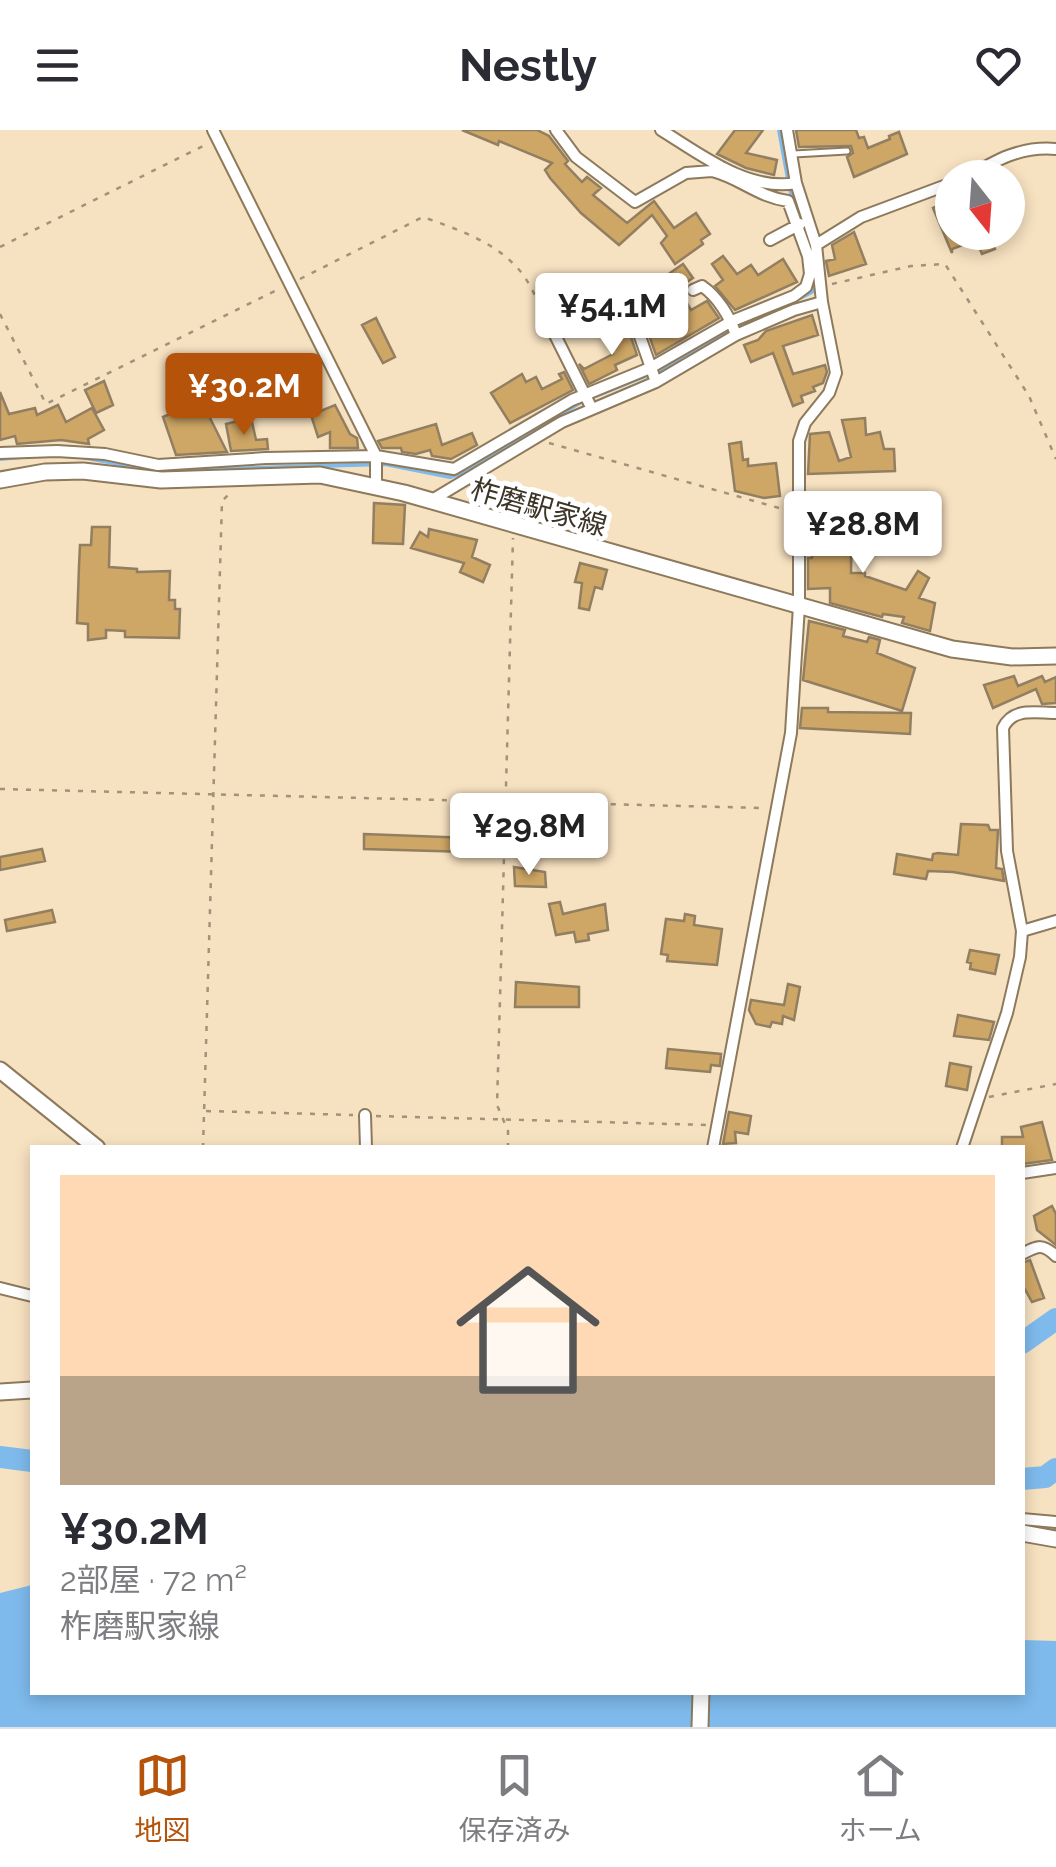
<!DOCTYPE html>
<html lang="ja">
<meta charset="utf-8">
<style>
body{margin:0;font-family:Raleway,"Noto Sans JP",sans-serif;background:#f2f2f3;color:#2b2b33;height:100vh;display:flex;flex-direction:column;font-size:38px;white-space:nowrap}
*{box-sizing:border-box;margin:0}
p{font-size:32px;color:#7c7c81}
.icon{flex:none;width:55px;height:55px;fill:none;stroke:currentColor;stroke-width:2;stroke-linecap:round;stroke-linejoin:round}
.map{position:relative;flex:1;overflow:hidden}
.sheet{position:absolute;left:30px;top:1015px;width:995px;height:550px;display:flex;flex-direction:column;background:#fff;border-radius:0px;box-shadow:0 5px 15px #0003}
.sheet>*{flex:none}
.needle{width:65px;rotate:163deg}
.buttons{position:absolute;left:935px;top:30px;display:grid;gap:20px}
.buttons a{display:grid;place-items:center;width:90px;height:90px;border-radius:50%;background:#fff;box-shadow:0 5px 15px #0003;font-size:50px}
.price{position:absolute;translate:-50% -85px;padding:0 22px;border-radius:10px;background:#fff;color:#222;font-size:32px;line-height:65px;filter:drop-shadow(0 2px 5px #0008)}
.price::after{content:'';position:absolute;left:50%;top:60px;width:30px;height:22px;margin-left:-15px;background:inherit;clip-path:polygon(0 0,100% 0,50% 100%)}
.price.active{background:#b45309;color:#fff}
ul{padding:0;list-style:none}
li{display:grid;align-content:center;gap:20px;height:530px;padding:0 30px}
li span{display:grid;place-items:center;height:310px;border-radius:0px;color:#555}
li>.icon{margin-inline-start:auto}
span .icon{width:180px;height:180px;fill:#fffc;stroke-width:1}
li b{font-size:42px}
header{display:flex;justify-content:space-between;align-items:center;height:130px;padding:0 30px;background:#fff;font-size:45px;font-weight:700}
.menu{display:flex;justify-content:space-around;align-items:center;height:140px;border-top:2px solid #e1e1e2;background:#fff;font-size:28px;color:#7c7c81}
.menu a{display:grid;justify-items:center;gap:5px}
.menu .active{color:#b45309}
.map>svg:first-child{display:block}
.water{fill:#7ebaec}
.lines{fill:none;stroke-linecap:round;stroke-linejoin:round}
.stream{stroke:#7ebaec;stroke-width:4}
.river{stroke:#7ebaec;stroke-width:22}
.building{fill:#cea665;stroke:#927f61;stroke-width:2.5}
.lane-casing{stroke:#8d795c;stroke-width:9}
.street-casing{stroke:#8d795c;stroke-width:14}
.secondary-casing{stroke:#8d795c;stroke-width:19}
.path{stroke:#a1927a;stroke-width:2.5;stroke-dasharray:5 8;stroke-linecap:butt}
.lane{stroke:#fff;stroke-width:5}
.street{stroke:#fff;stroke-width:10}
.secondary{stroke:#fff;stroke-width:15}
.labels{text-anchor:middle;stroke-width:10;stroke-linejoin:round;paint-order:stroke}
.street-label{font-size:28px;fill:#3c3427;stroke:#fff}
</style>
<header><svg class="icon" aria-label="menu" viewBox="0 0 24 24"><path d="M4 6h16M4 12h16M4 18h16"/></svg>Nestly<svg class="icon" aria-label="heart" viewBox="0 0 24 24"><path d="M12 20l-8-8c-3-5 5-10 8-4 3-6 11-1 8 4z"/></svg></header>
<div class="map">
<svg width="1056" height="1597" viewBox="0 0 1056 1597">
<rect width="100%" height="100%" fill="#f6e1c0"/>
<path class="water" d="M32,1455V1562H1022L1023,1510L1056,1511V1597H0V1463Z"/>
<g class="lines">
<path class="stream" d="M779,0L790,60L801,93
M800,168L812,162L815,145
M81,327L158,341L385,334L450,347L464,342L581,272L658,241L725,202L777,178
M0,329L22,327"/>
<path class="river" d="M1022,1213L1056,1189
M0,1327L32,1331
M1022,1349L1045,1347L1056,1339"/>
</g>
<path class="building" d="M462,0H537L549,6L568,31L565,34L582,52L587,47L601,58L593,65L627,93L654,71L674,98L696,83L710,104L701,110L703,114L675,134L661,113L667,106L652,85L619,115L581,83L550,48L545,40L552,33L499,11L498,15Z
M735,0H763L746,23L777,30L774,45L746,38L717,24Z
M796,0H856L859,8L864,7L868,18L890,9L889,6L899,2L907,24L854,47L847,27L853,23L851,16L799,17Z
M952,70V102H992L990,105L995,119L982,124L976,110L952,119V123L933,78Z
M854,102L866,134L829,146L826,131L835,129L832,115Z
M723,126L737,144L751,135L758,145L783,129L797,152L735,180L715,156L723,150L712,134Z
M683,134L693,148L678,158L691,180L707,171L719,188L656,225L645,194L638,189L631,192L626,175L646,170L645,167L659,161L671,146L670,143Z
M812,185L818,205L783,216L793,244L825,235L827,242L823,253L813,257L815,261L801,266L803,272L793,276L773,223L751,232L744,215L758,210L766,201Z
M376,188L395,227L383,233L362,195Z
M629,201L637,225L615,235L617,240L589,254L579,234L584,239L613,224L608,210Z
M564,242L573,260L510,293L491,263L522,244L526,252L536,247L542,259L562,249L559,244Z
M104,251L113,275L96,283L85,260Z
M0,262L9,284L35,278L37,285L58,275L66,292L92,278L104,300L88,309L89,314L61,310L17,314L15,306L0,310Z
M201,270L227,322L176,325L163,287Z
M335,275L350,304L357,308L358,318H330V302L318,307L311,285Z
M865,288L866,305L880,302L884,319H894L895,341L808,344L810,304L829,302L839,331L851,327L842,290Z
M238,291L239,294L252,292L256,310L267,309L268,319L231,321L226,294Z
M436,294L442,315L472,303L477,315L451,329L432,326L430,320L416,324L402,322L401,318H382L378,311Z
M741,312L743,330L748,329V336L776,333L780,366L764,368L735,361L729,314Z
M825,369H857L856,392L852,391L851,443H865V446L906,460L918,441L929,448L919,468L935,473L930,501L902,493L904,487L883,484L882,487L830,473V458L808,459V428H812V424L833,422V395L824,394Z
M374,373L405,375L403,414L373,413Z
M92,397H110L109,437L137,439V442L170,441L169,470H175V479H180L179,508L125,507V501L106,500V508L88,510V494L77,493L79,436L80,415H91Z
M429,399L477,410L472,427L490,435L483,452L460,442L464,433L411,418L420,402L428,407Z
M580,433L607,440L602,459L595,457L589,480L579,478L582,453L575,452Z
M809,491L845,500L843,506L867,512L869,507L880,510L877,523L915,538L902,581L803,550Z
M1014,546L1018,556L1042,546L1045,552L1056,547V573L1042,574L1036,559L993,578L984,555Z
M802,578H828V582L911,583L910,604L800,598Z
M961,694L988,695L990,700H998L996,738L1002,739L1004,751L953,742L928,741L926,749L894,744L897,724L932,730L933,724L938,723L958,725Z
M364,704L469,708V722L364,719Z
M42,719L45,731L0,740V727Z
M514,737L545,742L546,757L515,756Z
M560,772L563,784L605,774L608,800L588,804L589,810L576,812L574,802L556,805L549,774Z
M52,780L55,792L7,801L5,790Z
M685,784L695,786L694,795L722,799L717,835L667,831L668,825L661,824L666,789L684,791Z
M970,820L999,825L995,844L970,839L971,833L967,832Z
M516,852L579,857V877H515Z
M788,854L800,857L794,890L783,886L782,894L772,892L770,897L756,894L749,880L751,870L784,875Z
M958,885L994,892L989,910L954,906Z
M668,919L721,924L720,936L711,935L710,942L666,938Z
M950,933L971,937L967,960L946,956Z
M729,982L751,986L748,1004L735,1002L736,1013L723,1014Z
M1042,992L1052,1030L1022,1034V1018H1002V1007H1023L1021,997Z
M1052,1076L1056,1084V1115L1037,1100L1034,1086Z
M1030,1130L1044,1168L1032,1172L1022,1154V1133Z"/>
<g class="lines">
<g class="lane-casing">
<path id="lane" d="M794,24L847,21"/>
</g>
<g class="street-casing">
<path id="street" d="M213,0L376,326V357
M556,0L576,27L635,72L686,43L712,41L720,36
M661,0C700,24 748,62 796,53
M966,48C996,30 1020,16 1056,19
M770,110L800,94
M816,115L861,87L952,53
M693,160L702,156C718,167 730,187 736,205
M637,198L656,252
M555,205L592,279
M0,323L57,321L105,324L158,335L266,328L376,326L454,339L572,270L650,238L732,191L794,166L806,157L810,144L808,126L788,71C758,67 740,48 712,41
M432,370L562,292L656,252L736,205L794,180L822,172
M1022,801L1056,791
M365,985L366,1018
M713,1018L791,603L799,476V311L805,293L829,263L836,243L822,172L816,115L796,53L787,0
M962,1018L1007,883L1020,827L1022,801L1007,721L1003,598C1013,577 1035,583 1056,583
M1022,1043L1056,1038
M1022,1124C1038,1116 1042,1113 1056,1126
M0,1158L32,1166
M1022,1389L1056,1392"/>
</g>
<g class="secondary-casing">
<path id="secondary" d="M0,350L45,342L83,341L161,350L320,345L404,363L952,519L1012,527L1056,526
M0,940L97,1018
M0,1262L32,1260
M1022,1403L1056,1409
M700,1597L701,1562"/>
</g>
<path class="path" d="M0,117L207,14
M300,149L423,87C459,100 500,113 524,146C534,161 541,179 550,195
M832,154L911,136L945,134L1029,266L1056,329
M0,184L46,274L279,159
M549,313L786,380
M0,659L763,678
M989,967L1056,954
M206,981L353,985
M376,986L708,995
M203,1018L222,371L230,363
M508,1018V1001L497,975L513,408"/>
<use href="#lane" class="lane"/>
<use href="#street" class="street"/>
<use href="#secondary" class="secondary"/>
</g>
<g class="labels">
<g class="street-label">
<text transform="translate(539 377) rotate(16)" y="10">柞磨駅家線</text>
</g>
</g>
</svg>
<div class="buttons">
<a><svg class="needle" viewBox="-14 -14 28 28"><path d="M0-13l5 13h-10z" fill="#e53935"/><path d="M0 13l5-13h-10z" fill="#7c7c81"/></svg></a>
</div>
<b class="price" style="left:612px;top:228px">¥54.1M</b>
<b class="price active" style="left:244px;top:308px">¥30.2M</b>
<b class="price" style="left:863px;top:446px">¥28.8M</b>
<b class="price" style="left:529px;top:748px">¥29.8M</b>
<section class="sheet">
<ul>
<li><span style="background:linear-gradient(#ffd9b3 65%,#b9a48a 0)"><svg class="icon" aria-label="home" viewBox="0 0 24 24"><path d="M3 11l9-7 9 7M6 9v11h12V9"/></svg></span><div><b>¥30.2M</b><p>2部屋 · 72 m²</p><p>柞磨駅家線</p></div></li>
</ul>
</section>
</div>
<nav class="menu">
<a class="active"><svg class="icon" aria-label="map" viewBox="0 0 24 24"><path d="M3 6l6-2 6 2 6-2v14l-6 2-6-2-6 2zM9 4v14M15 6v14"/></svg>地図</a>
<a><svg class="icon" aria-label="saved" viewBox="0 0 24 24"><path d="M7 4h10v16l-5-4-5 4z"/></svg>保存済み</a>
<a><svg class="icon" aria-label="home" viewBox="0 0 24 24"><path d="M3 11l9-7 9 7M6 9v11h12V9"/></svg>ホーム</a>
</nav>
